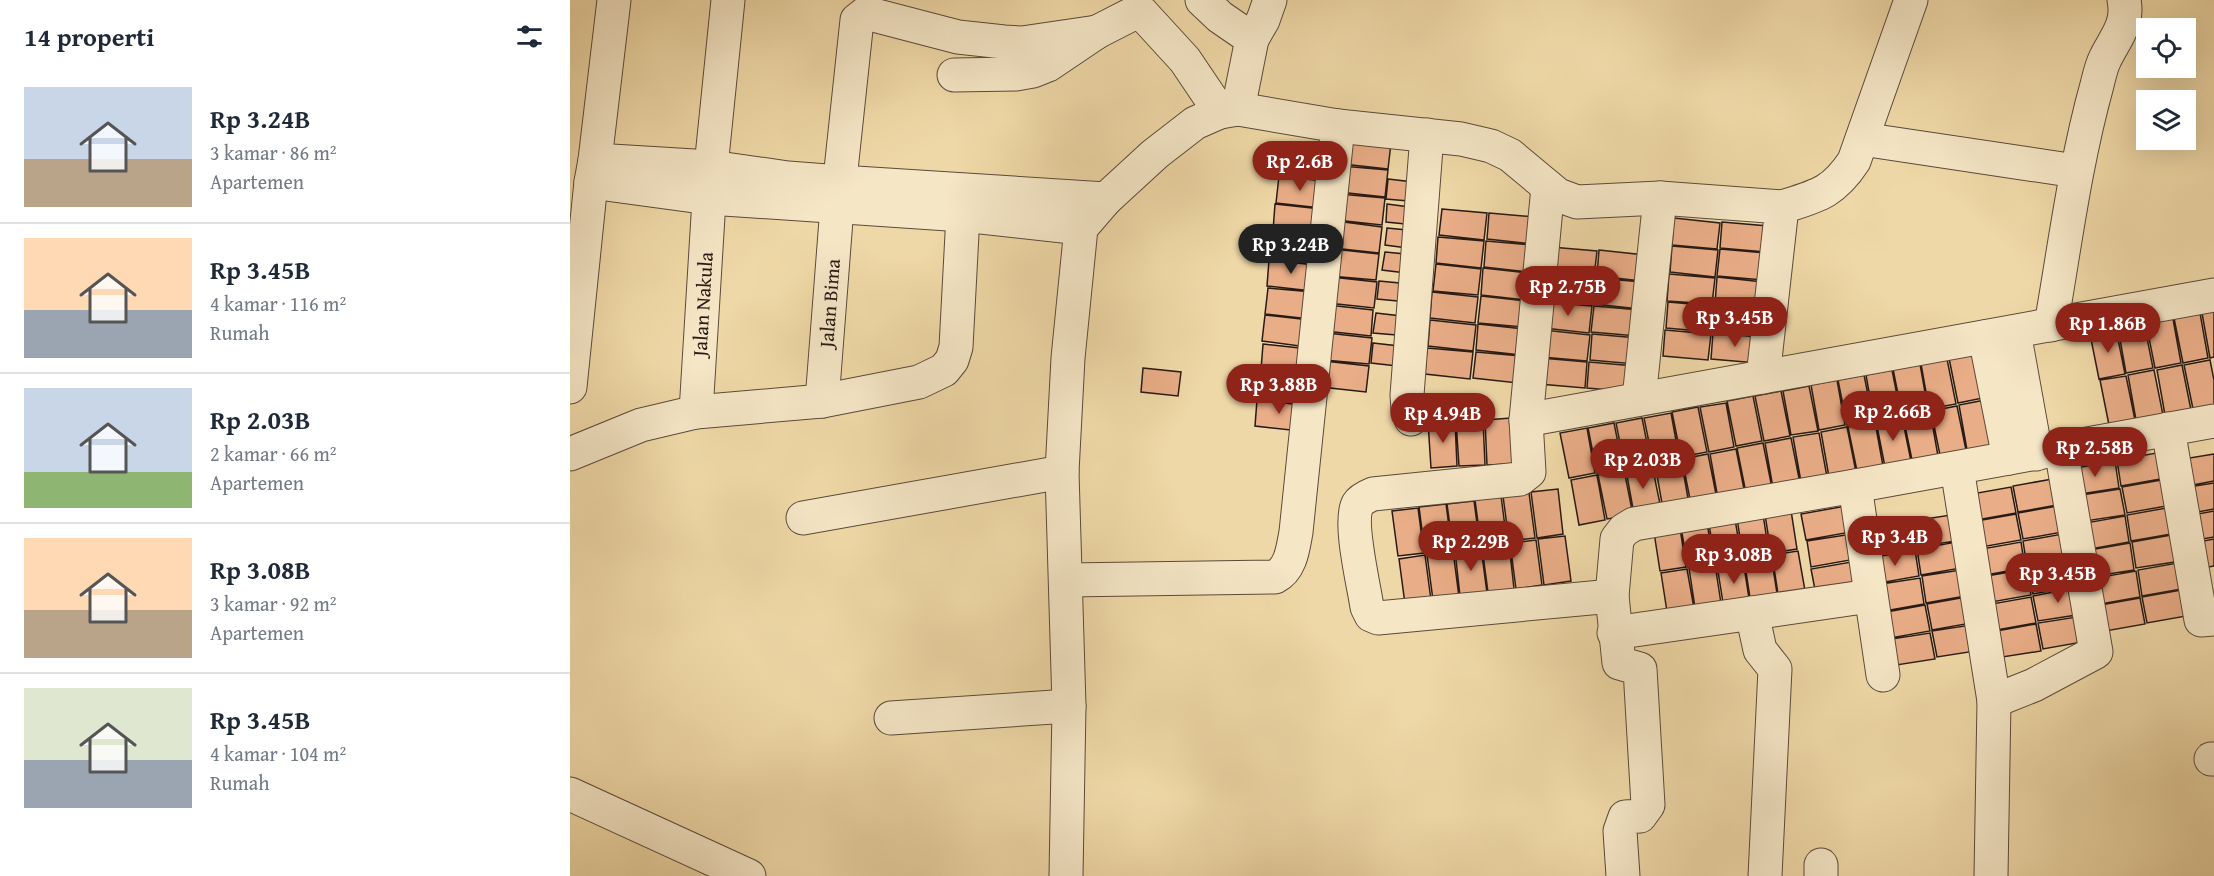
<!DOCTYPE html>
<html lang="id">
<meta charset="utf-8">
<style>
body{margin:0;font-family:"Gentium Book Plus",serif;background:#f6f6f7;color:#1f2937;height:100vh;display:flex;flex-direction:column;font-size:22px;white-space:nowrap}
*{box-sizing:border-box;margin:0}
p{font-size:20px;color:#747a83}
.icon{flex:none;width:33px;height:33px;fill:none;stroke:currentColor;stroke-width:2;stroke-linecap:round;stroke-linejoin:round}
.map{position:relative;flex:1;overflow:hidden}
.sheet{display:flex;flex-direction:column;background:#fff;width:570px}
.sheet>*{flex:none}
.buttons{position:absolute;left:1566px;top:18px;display:grid;gap:12px}
.buttons a{display:grid;place-items:center;width:60px;height:60px;border-radius:0px;background:#fff;box-shadow:0 6px 24px #0002;font-size:30px}
.price{position:absolute;translate:-50% -51px;padding:0 14px;border-radius:21px;background:#8f2418;color:#fff;font-size:20px;line-height:39px;filter:drop-shadow(0 2px 3px #0008)}
.price::after{content:'';position:absolute;left:50%;top:36px;width:18px;height:14px;margin-left:-9px;background:inherit;clip-path:polygon(0 0,100% 0,50% 100%)}
.price.current{background:#222;color:#fff}
ul{padding:0;list-style:none}
li{display:flex;align-items:center;gap:18px;height:150px;padding:0 24px}
li+li{border-top:2px solid #e0e1e3}
li span{display:grid;place-items:center;flex:none;width:168px;height:120px;border-radius:0px;color:#555}
li>.icon{margin-inline-start:auto}
span .icon{width:72px;height:72px;fill:#fffc;stroke-width:1}
li b{font-size:26px}
h2{display:flex;justify-content:space-between;align-items:center;height:72px;padding:0 24px;font-size:26px}
main{display:flex;flex:1;min-height:0}
.map>svg:first-child{display:block}
.building{fill:#e9ad87;stroke:#281a15;stroke-width:1.5}
.lines{fill:none;stroke-linecap:round;stroke-linejoin:round}
.minor-casing{stroke:#5a4a3a;stroke-width:35}
.minor{stroke:#f5e6c6;stroke-width:33}
.labels{text-anchor:middle;stroke-width:4.5;stroke-linejoin:round;paint-order:stroke}
.street-label{font-size:20px;fill:#281a15;stroke:#f5e6c6}
</style>
<main>
<section class="sheet">
<h2>14 properti<svg class="icon" aria-label="filters" viewBox="0 0 24 24"><path d="M4 7h16M4 17h16"/><circle cx="9" cy="7" r="2"/><circle cx="15" cy="17" r="2"/></svg></h2>
<ul>
<li><span style="background:linear-gradient(#c9d6e8 60%,#b9a48a 0)"><svg class="icon" aria-label="home" viewBox="0 0 24 24"><path d="M3 11l9-7 9 7M6 9v11h12V9"/></svg></span><div><b>Rp 3.24B</b><p>3 kamar · 86 m²</p><p>Apartemen</p></div></li>
<li><span style="background:linear-gradient(#ffd9b3 60%,#9aa5b1 0)"><svg class="icon" aria-label="home" viewBox="0 0 24 24"><path d="M3 11l9-7 9 7M6 9v11h12V9"/></svg></span><div><b>Rp 3.45B</b><p>4 kamar · 116 m²</p><p>Rumah</p></div></li>
<li><span style="background:linear-gradient(#c9d6e8 70%,#8fb573 0)"><svg class="icon" aria-label="home" viewBox="0 0 24 24"><path d="M3 11l9-7 9 7M6 9v11h12V9"/></svg></span><div><b>Rp 2.03B</b><p>2 kamar · 66 m²</p><p>Apartemen</p></div></li>
<li><span style="background:linear-gradient(#ffd9b3 60%,#b9a48a 0)"><svg class="icon" aria-label="home" viewBox="0 0 24 24"><path d="M3 11l9-7 9 7M6 9v11h12V9"/></svg></span><div><b>Rp 3.08B</b><p>3 kamar · 92 m²</p><p>Apartemen</p></div></li>
<li><span style="background:linear-gradient(#dfe7d0 60%,#9aa5b1 0)"><svg class="icon" aria-label="home" viewBox="0 0 24 24"><path d="M3 11l9-7 9 7M6 9v11h12V9"/></svg></span><div><b>Rp 3.45B</b><p>4 kamar · 104 m²</p><p>Rumah</p></div></li>
</ul>
</section>
<div class="map">
<svg width="1644" height="876" viewBox="0 0 1644 876">
<rect width="100%" height="100%" fill="#efd8a7"/>
<filter id="stains"><feTurbulence type="fractalNoise" baseFrequency=".00333" numOctaves="4"/><feColorMatrix values="0 0 0 0 .2 0 0 0 0 .09 0 0 0 0 .02 0 0 0 .5 -.17"/></filter>
<radialGradient id="worn" r=".72"><stop offset=".6" stop-color="#630" stop-opacity="0"/><stop offset="1" stop-color="#630" stop-opacity=".3"/></radialGradient>
<path class="building" d="M775,138L821,143L818,169L773,164Z
M712,148L757,153L755,180L709,175Z
M772,166L818,170L815,197L769,192Z
M709,176L754,181L751,208L706,203Z
M818,179L852,183L850,202L816,199Z
M769,194L815,198L812,225L766,220Z
M705,204L751,209L748,236L703,231Z
M817,204L847,208L845,225L816,222Z
M872,209L917,213L914,240L869,235Z
M919,213L965,217L962,244L917,239Z
M1104,218L1150,223L1147,249L1102,245Z
M766,221L812,227L809,253L763,248Z
M1152,222L1198,226L1196,252L1150,248Z
M817,228L847,231L845,249L815,245Z
M703,232L748,237L746,263L700,258Z
M868,237L914,241L911,268L866,263Z
M916,241L962,245L959,272L914,267Z
M1102,246L1148,250L1145,277L1100,272Z
M981,247L1027,251L1024,277L978,273Z
M763,249L809,254L806,280L760,276Z
M1150,249L1196,253L1193,280L1147,276Z
M1029,250L1075,255L1072,281L1027,276Z
M815,252L846,255L844,274L812,270Z
M699,260L745,265L742,291L697,286Z
M866,264L911,269L908,295L863,291Z
M913,268L959,273L956,300L911,295Z
M1099,274L1145,278L1142,304L1097,301Z
M979,275L1025,279L1022,305L976,301Z
M761,277L807,282L804,308L758,303Z
M1147,277L1193,282L1191,308L1145,304Z
M1026,278L1072,282L1070,309L1024,304Z
M809,281L840,284L838,302L807,299Z
M698,288L743,292L740,319L695,314Z
M862,292L908,297L905,323L860,318Z
M911,296L956,301L953,327L908,323Z
M976,302L1022,306L1019,333L974,328Z
M1098,302L1143,306L1141,332L1096,328Z
M758,305L803,310L801,336L755,331Z
M1146,305L1191,309L1189,336L1143,331Z
M1024,306L1069,310L1067,336L1021,332Z
M1644,311V357L1640,358L1632,313Z
M806,313L840,317L838,336L803,333Z
M1630,313L1638,358L1613,363L1604,318Z
M695,315L740,320L737,347L692,341Z
M1603,319L1611,363L1585,368L1576,323Z
M860,320L906,325L903,351L858,346Z
M1574,323L1583,368L1556,373L1548,328Z
M908,324L954,329L951,355L906,350Z
M1546,329L1555,374L1529,379L1520,334Z
M974,330L1020,335L1017,361L972,357Z
M1095,330L1141,334L1138,360L1093,356Z
M757,333L802,338L799,364L754,360Z
M1143,333L1189,337L1187,363L1141,359Z
M1022,334L1068,338L1065,364L1020,360Z
M803,343L838,347L836,367L801,363Z
M693,344L739,349L736,375L691,370Z
M857,348L903,352L900,379L855,374Z
M906,352L951,356L948,383L903,378Z
M1405,353L1413,398L1388,403L1379,358Z
M971,358L1017,362L1015,388L969,384Z
M1377,359L1386,404L1359,409L1351,364Z
M1640,360L1644,380V405L1623,409L1614,365Z
M754,361L799,366L796,392L751,387Z
M1019,362L1065,366L1062,392L1017,388Z
M1350,364L1358,409L1332,414L1323,369Z
M1612,365L1621,410L1595,415L1587,370Z
M573,368L611,372L608,396L571,392Z
M1322,370L1331,415L1304,420L1296,375Z
M1584,370L1593,415L1566,420L1558,375Z
M690,372L736,377L733,403L688,398Z
M1294,375L1303,420L1277,425L1268,380Z
M1556,376L1565,420L1539,425L1530,380Z
M1267,380L1275,425L1249,430L1241,385Z
M1239,386L1248,431L1221,435L1213,391Z
M1211,391L1220,436L1194,441L1185,396Z
M1183,396L1192,441L1166,446L1157,401Z
M687,400L733,405L730,431L685,426Z
M1415,400L1424,445L1397,450L1389,405Z
M1156,403L1164,447L1139,452L1130,407Z
M1387,406L1396,450L1370,455L1361,411Z
M1128,407L1137,452L1111,457L1102,412Z
M1360,411L1368,456L1342,460L1333,416Z
M1101,413L1109,457L1083,462L1074,418Z
M1332,417L1341,461L1315,467L1306,421Z
M941,418L944,464L917,465L915,420Z
M1072,418L1081,463L1055,468L1046,423Z
M913,420L915,465L889,466L886,421Z
M885,421L887,466L861,468L858,422Z
M1305,422L1313,466L1287,471L1278,427Z
M1044,423L1053,468L1027,473L1018,428Z
M1277,427L1286,472L1259,477L1251,432Z
M1017,428L1025,473L999,478L990,433Z
M1249,433L1257,477L1231,482L1223,437Z
M1221,438L1230,483L1203,488L1195,443Z
M1193,443L1202,488L1176,493L1167,448Z
M1166,449L1175,494L1148,499L1140,454Z
M1592,452L1596,478L1551,486L1547,460Z
M1138,454L1147,499L1121,504L1112,459Z
M1644,454V481L1612,487L1607,460Z
M1111,459L1119,504L1093,509L1085,464Z
M1545,461L1549,488L1504,495L1500,469Z
M1082,465L1091,509L1064,514L1056,470Z
M1054,470L1063,515L1037,519L1028,475Z
M1027,475L1035,520L1009,525L1001,480Z
M1488,478L1493,504L1448,512L1443,486Z
M1597,479L1602,505L1557,513L1552,487Z
M1644,483V509L1617,514L1612,488Z
M1441,487L1446,513L1401,521L1396,495Z
M988,489L993,534L967,538L961,492Z
M1550,489L1555,515L1509,522L1505,496Z
M959,493L965,538L939,541L933,496Z
M931,496L937,542L911,545L905,500Z
M904,501L910,546L883,549L877,504Z
M876,504L882,549L855,553L849,507Z
M1220,504L1227,549L1201,553L1194,508Z
M1493,505L1498,531L1453,539L1448,513Z
M1276,506L1281,532L1236,540L1231,514Z
M1602,507L1607,533L1561,541L1557,515Z
M848,508L854,553L828,556L822,511Z
M1192,508L1199,553L1173,557L1166,512Z
M1644,511V537L1621,541L1617,516Z
M1164,514L1172,559L1145,563L1138,517Z
M1387,514L1392,540L1347,547L1342,521Z
M1446,514L1451,540L1406,548L1401,522Z
M1555,516L1559,542L1515,550L1510,524Z
M1136,518L1144,562L1118,567L1110,522Z
M1109,522L1116,567L1090,571L1083,526Z
M1340,523L1344,549L1300,557L1295,531Z
M1498,533L1502,559L1457,567L1453,541Z
M1282,534L1286,559L1241,567L1237,541Z
M1607,534L1611,561L1566,568L1562,542Z
M995,536L1001,581L974,585L968,539Z
M1644,539V566L1627,569L1623,543Z
M966,540L972,585L946,589L940,543Z
M1392,541L1397,567L1351,575L1347,549Z
M1451,542L1455,568L1410,576L1406,550Z
M1560,543L1564,570L1519,577L1514,551Z
M939,544L944,589L918,592L912,547Z
M911,548L917,593L890,596L885,551Z
M1345,550L1349,576L1304,584L1300,558Z
M883,551L889,597L863,600L857,555Z
M1228,551L1236,596L1209,600L1202,555Z
M855,555L861,600L835,604L829,559Z
M1201,555L1208,600L1181,604L1174,559Z
M1173,560L1180,605L1154,609L1147,565Z
M1504,560L1508,586L1463,594L1459,568Z
M1287,561L1291,587L1246,595L1241,569Z
M1613,562L1617,588L1572,596L1568,570Z
M1145,564L1152,610L1126,614L1119,568Z
M1117,569L1125,614L1098,618L1091,573Z
M1397,569L1401,595L1356,603L1352,576Z
M1457,569L1461,595L1416,603L1411,577Z
M1566,571L1570,597L1525,605L1520,579Z
M1350,578L1354,604L1309,612L1305,585Z
M1509,587L1513,614L1468,621L1463,596Z
M1617,589L1622,615L1577,623L1572,597Z
M1402,596L1407,622L1362,630L1357,604Z
M1461,597L1466,623L1421,631L1416,605Z
M1570,598L1575,624L1530,632L1525,606Z
M1355,605L1360,631L1315,639L1311,613Z
M1513,616L1518,641L1473,649L1468,623Z
M1407,624L1412,650L1367,657L1362,631Z
M1466,624L1471,651L1426,658L1421,632Z
M1360,633L1365,659L1320,666L1315,640Z"/>
<g class="lines">
<g class="minor-casing">
<g id="minor">
<path d="M632,0L650,17L682,39"/>
<path d="M384,75L446,74L463,71L478,65L527,32L568,11L571,12L615,60L650,112"/>
<path d="M668,109L682,39L693,20L700,0"/>
<path d="M1292,139L1506,171"/>
<path d="M25,160L141,167L218,178L270,182L536,199"/>
<path d="M21,182L139,198L393,215L511,228"/>
<path d="M978,187L956,420L959,472L950,479L803,494C798,496 791,499 788,504C778,521 794,586 797,607L801,615L808,618L1042,596"/>
<path d="M1212,207C1247,196 1263,193 1284,161L1341,0"/>
<path d="M1481,325C1495,245 1505,164 1527,85C1529,77 1531,67 1535,59C1545,38 1559,25 1554,0"/>
<path d="M1444,332L1466,454"/>
<path d="M1415,337L1439,458"/>
<path d="M0,387L21,182L25,160L44,0"/>
<path d="M1069,399L1090,198"/>
<path id="s1" d="M252,401L267,207L287,20L296,13L388,37L434,42L452,43L527,32"/>
<path id="s2" d="M126,412L141,167L158,0"/>
<path d="M841,419L838,409L837,395L857,135"/>
<path d="M956,420L1644,295"/>
<path d="M1598,429L1631,620L1644,619"/>
<path d="M0,454L71,425L126,412L252,401L349,382L374,370L382,360L386,347L393,215"/>
<path d="M1387,468L1424,701L1464,685L1526,652L1491,449"/>
<path d="M1285,486L1313,675"/>
<path d="M233,518L492,472"/>
<path d="M497,580L705,577C721,569 723,548 726,532L768,126"/>
<path d="M1182,613L1190,650L1205,669L1195,876"/>
<path d="M1044,633L1300,596"/>
<path d="M321,718L499,706"/>
<path d="M1641,759H1644"/>
<path d="M0,794L179,876"/>
<path d="M1251,865V876"/>
<path d="M496,876L499,706L492,472L498,358L511,228L536,199L585,154L625,123L650,112L668,109L768,126L891,139L921,146L940,155L988,195L1007,202L1090,198L1212,207L1193,377"/>
<path d="M1053,876L1050,831L1055,817L1070,816L1078,805L1070,669L1049,663L1042,596L1047,539L1054,530L1064,524L1285,486L1644,421"/>
<path d="M1421,876L1424,701"/>
</g>
</g>
<use href="#minor" class="minor"/>
</g>
<g class="labels">
<g class="street-label">
<text dy="7" stroke="none"><textPath href="#s1" startOffset="98">Jalan Bima</textPath></text>
<text dy="7" stroke="none"><textPath href="#s2" startOffset="108">Jalan Nakula</textPath></text>
</g>
</g>
<rect width="100%" height="100%" filter="url(#stains)"/>
<rect width="100%" height="100%" fill="url(#worn)"/>
</svg>
<div class="buttons">
<a><svg class="icon" aria-label="locate" viewBox="0 0 24 24"><circle cx="12" cy="12" r="6"/><path d="M12 2v4M12 18v4M2 12h4M18 12h4"/></svg></a>
<a><svg class="icon" aria-label="layers" viewBox="0 0 24 24"><path d="M12 4l9 5-9 5-9-5zM3 14l9 5 9-5"/></svg></a>
</div>
<b class="price" style="left:730px;top:192px">Rp 2.6B</b>
<b class="price current" style="left:721px;top:275px">Rp 3.24B</b>
<b class="price" style="left:998px;top:317px">Rp 2.75B</b>
<b class="price" style="left:1165px;top:348px">Rp 3.45B</b>
<b class="price" style="left:1538px;top:354px">Rp 1.86B</b>
<b class="price" style="left:709px;top:415px">Rp 3.88B</b>
<b class="price" style="left:1323px;top:442px">Rp 2.66B</b>
<b class="price" style="left:873px;top:444px">Rp 4.94B</b>
<b class="price" style="left:1525px;top:478px">Rp 2.58B</b>
<b class="price" style="left:1073px;top:490px">Rp 2.03B</b>
<b class="price" style="left:1325px;top:567px">Rp 3.4B</b>
<b class="price" style="left:901px;top:572px">Rp 2.29B</b>
<b class="price" style="left:1164px;top:585px">Rp 3.08B</b>
<b class="price" style="left:1488px;top:604px">Rp 3.45B</b>
</div>
</main>
